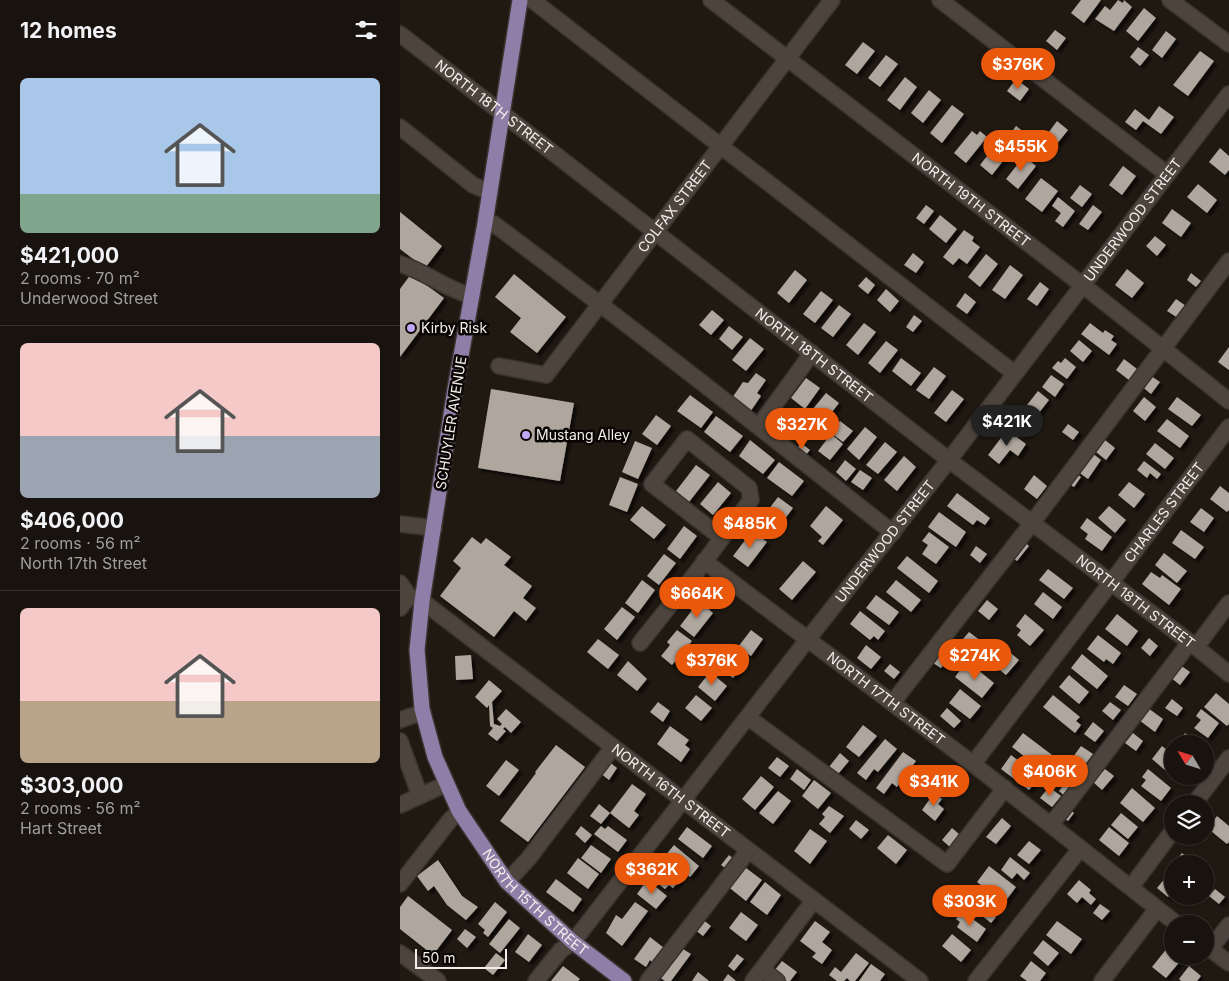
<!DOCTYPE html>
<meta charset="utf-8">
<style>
body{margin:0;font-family:Inter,sans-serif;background:#25201c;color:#f1f3f6;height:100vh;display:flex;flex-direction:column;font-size:19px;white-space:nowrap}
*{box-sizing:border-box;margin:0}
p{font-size:16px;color:#9f9e9e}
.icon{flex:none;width:28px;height:28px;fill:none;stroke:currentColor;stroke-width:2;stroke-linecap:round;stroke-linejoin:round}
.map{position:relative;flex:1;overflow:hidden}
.side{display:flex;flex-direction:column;background:#18130e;width:400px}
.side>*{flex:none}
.needle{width:32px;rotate:308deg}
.tools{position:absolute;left:764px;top:735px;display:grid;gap:10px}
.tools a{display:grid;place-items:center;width:50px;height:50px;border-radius:50%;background:#18130e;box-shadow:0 1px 4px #0004,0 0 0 1px #36322e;font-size:25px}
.scale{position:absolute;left:15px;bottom:12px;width:92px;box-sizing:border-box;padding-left:5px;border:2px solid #f3eeea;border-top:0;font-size:14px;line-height:18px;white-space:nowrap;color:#f3eeea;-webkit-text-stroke:4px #080503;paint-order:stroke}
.price{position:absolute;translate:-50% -42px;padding:0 11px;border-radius:18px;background:#ea580c;color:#fff;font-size:16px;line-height:32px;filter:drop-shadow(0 1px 2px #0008)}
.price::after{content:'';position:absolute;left:50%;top:30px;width:15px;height:11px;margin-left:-8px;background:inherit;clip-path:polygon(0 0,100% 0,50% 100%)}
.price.current{background:#222;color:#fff}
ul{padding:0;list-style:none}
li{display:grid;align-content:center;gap:10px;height:265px;padding:0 20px}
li+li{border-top:1px solid #36322e}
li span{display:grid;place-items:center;height:155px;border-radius:8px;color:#555}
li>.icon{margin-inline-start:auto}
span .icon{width:90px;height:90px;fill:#fffc;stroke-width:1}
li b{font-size:21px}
h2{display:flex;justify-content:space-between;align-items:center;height:60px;padding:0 20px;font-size:21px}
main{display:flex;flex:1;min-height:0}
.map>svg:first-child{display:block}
.building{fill:#afa69d;filter:url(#shadow)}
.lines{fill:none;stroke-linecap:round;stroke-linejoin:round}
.minor-casing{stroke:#393430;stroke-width:18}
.major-casing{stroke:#393430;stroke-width:18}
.minor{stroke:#4d453d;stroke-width:15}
.major{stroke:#8f7ea7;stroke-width:15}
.poi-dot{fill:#c0a8f4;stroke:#080503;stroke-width:2}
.labels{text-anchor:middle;stroke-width:5;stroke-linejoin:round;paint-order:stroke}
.street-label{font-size:14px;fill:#f3eeea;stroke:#080503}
.poi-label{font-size:14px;fill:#f3eeea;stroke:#080503;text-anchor:start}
</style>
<main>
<section class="side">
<h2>12 homes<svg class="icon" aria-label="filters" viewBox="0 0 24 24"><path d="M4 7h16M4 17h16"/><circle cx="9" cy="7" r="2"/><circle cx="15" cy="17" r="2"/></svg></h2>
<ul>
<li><span style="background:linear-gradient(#a9c7e8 75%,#7fa58c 0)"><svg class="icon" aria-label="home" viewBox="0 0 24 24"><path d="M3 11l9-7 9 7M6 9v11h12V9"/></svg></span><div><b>$421,000</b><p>2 rooms · 70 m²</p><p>Underwood Street</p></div></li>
<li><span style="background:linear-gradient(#f6c9c9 60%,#9aa5b1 0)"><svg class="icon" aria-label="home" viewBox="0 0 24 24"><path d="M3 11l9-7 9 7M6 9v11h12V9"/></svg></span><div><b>$406,000</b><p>2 rooms · 56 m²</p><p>North 17th Street</p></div></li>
<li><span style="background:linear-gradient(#f6c9c9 60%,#b9a48a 0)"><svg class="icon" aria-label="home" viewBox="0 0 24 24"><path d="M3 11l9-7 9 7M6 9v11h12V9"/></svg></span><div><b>$303,000</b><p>2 rooms · 56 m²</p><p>Hart Street</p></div></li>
</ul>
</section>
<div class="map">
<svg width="829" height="981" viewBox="0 0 829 981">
<defs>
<filter id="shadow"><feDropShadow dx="3.5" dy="3.5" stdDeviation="1" flood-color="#0009"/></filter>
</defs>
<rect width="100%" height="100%" fill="#201912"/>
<path class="building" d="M681,0H701L684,23L671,13Z
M718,0L723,3L724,0L732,7L714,31L695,19L705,6L710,10Z
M744,8L756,18L738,41L726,31Z
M655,30L666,38L657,50L646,41Z
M766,31L776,39L762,58L752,50Z
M463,42L475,51L457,74L445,65Z
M738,47L749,55L740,66L730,57Z
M800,51L814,61L788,96L773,85Z
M486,55L498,64L480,87L468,78Z
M505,77L517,87L500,110L487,100Z
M616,79L629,89L620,101L607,91Z
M529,90L541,100L523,123L511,113Z
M552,105L564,114L542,143L530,133Z
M759,106L774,117L761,134L743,121L736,130L725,122L735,109L749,120Z
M657,121L668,130L656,145L646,136Z
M616,126L628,135L620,146L608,137Z
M572,131L577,135L580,131L587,137L566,163L554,153Z
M598,142L610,152L592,175L580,165Z
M820,148L829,156V170L825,175L809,162Z
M624,156L636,166L618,189L606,179Z
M723,166L736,176L722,195L709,185Z
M641,178L658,191L642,212L625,199Z
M798,184L817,200L807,213L787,197Z
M680,185L692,194L682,207L670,198Z
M658,197L675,211L663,227L655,221L661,213L652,206Z
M526,205L534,211L524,224L516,218Z
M693,205L702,212L688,230L679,224Z
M772,209L791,223L781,237L762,223Z
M0,212L42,246L25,268L0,249Z
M540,215L557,229L546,243L529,229Z
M564,230L574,237L572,241L580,247L567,264L559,258L553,265L543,257Z
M755,236L766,245L757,256L746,246Z
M513,253L524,262L516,273L504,265Z
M586,254L598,264L580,287L568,277Z
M610,265L623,275L605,299L592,290Z
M727,269L744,283L732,298L715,285Z
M395,270L407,280L389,303L377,293Z
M791,273L801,281L796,287L787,280Z
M11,274L44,298L0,357V289Z
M114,274L166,317L137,353L110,332L121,318L95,297Z
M466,277L475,285L468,294L458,286Z
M640,282L649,289L637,306L627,299Z
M486,289L499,301L490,312L477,300Z
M421,291L433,300L415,323L403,314Z
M565,293L576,302L567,314L556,306Z
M776,299L786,306L778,318L767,311Z
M439,305L451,314L433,337L421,328Z
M312,310L324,320L311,335L299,325Z
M514,315L522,321L513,332L506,327Z
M464,323L476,332L458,355L446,345Z
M690,323L703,333L705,330L714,336L711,340L717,344L709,355L681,334Z
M329,326L343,337L332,350L319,339Z
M350,338L364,349L346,371L332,360Z
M679,340L692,351L683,362L670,351Z
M486,341L498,350L480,373L468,363Z
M829,347V370L818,362Z
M501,358L521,373L511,386L492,371Z
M665,358L676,367L667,379L652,368L658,361L661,363Z
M724,359L737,369L729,380L716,370Z
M534,367L546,376L529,399L516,390Z
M356,373L366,380L357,393L361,396L350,412L332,398L343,382L348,383Z
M748,374L760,382L751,394L740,385Z
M651,375L664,384L655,397L642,387Z
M406,378L420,388L405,409L391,398Z
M91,389L174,403L160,481L78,468Z
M552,390L564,399L546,422L534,413Z
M638,391L649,400L638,414L627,405Z
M426,393L439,403L421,426L408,415Z
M290,395L313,412L301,428L277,411Z
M744,397L756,407L745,421L733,411Z
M777,397L801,415L792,426L768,409Z
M256,415L271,426L257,445L242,434Z
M622,415L634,424L625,436L613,428Z
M316,416L343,436L330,452L304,432Z
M767,419L789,436L780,448L757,431Z
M440,421L453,431L443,442L430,432Z
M668,424L679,432L673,440L662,432Z
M380,425L390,433L383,442L373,433Z
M465,427L477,437L459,460L447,449Z
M607,430L626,444L618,456L610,450L599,464L588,455Z
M431,434L443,444L430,460L418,451Z
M350,440L375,460L363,474L339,456Z
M705,440L715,448L706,460L696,452Z
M235,441L252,448L238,479L222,472Z
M485,442L497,452L478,474L466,465Z
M401,443L410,450L404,457L395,451Z
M755,443L774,458L765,469L746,454Z
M691,452L701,460L688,479L677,471Z
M504,456L516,467L497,491L484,480Z
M445,460L456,469L446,481L436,472Z
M744,461L761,474L757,479L750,473L747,478L737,470Z
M379,462L404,481L392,496L367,478Z
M296,465L310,475L289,502L276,491Z
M460,470L472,478L463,490L451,482Z
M674,472L681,477L674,487L666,482Z
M634,475L647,486L637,499L624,489Z
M220,477L238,484L227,512L209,505Z
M318,482L331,493L313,515L300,504Z
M729,482L745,494L734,508L718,495Z
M820,486L829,493V510L827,512L810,499Z
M557,493L590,518L585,525L577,520L573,525L547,506Z
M378,497L393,508L374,533L359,522Z
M242,506L266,525L254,539L230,520Z
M426,506L443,520L423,545L418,541L422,537L410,526Z
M709,506L726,520L715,533L698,518Z
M801,508L814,518L804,532L790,522Z
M539,512L566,532L556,547L528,527Z
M687,518L712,537L702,551L685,539L688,534L680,528Z
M284,526L297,536L280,559L267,549Z
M781,530L804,547L795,559L772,543Z
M352,531L367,542L348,567L333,556Z
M529,532L549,547L536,564L522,554L528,545L522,541Z
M72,537L81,544L86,538L111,557L104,565L132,586L123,598L136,608L126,621L114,611L94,637L40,596L61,568L53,561Z
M621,539L629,546L617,561L608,554Z
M576,546L587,554L580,563L570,555Z
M764,553L787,571L777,583L755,565Z
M264,554L276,563L259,585L247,576Z
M507,556L538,581L529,593L497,568Z
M403,561L416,572L392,600L379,589Z
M648,569L673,588L664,599L639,580Z
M751,572L760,578L762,575L781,589L769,605L742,584Z
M242,580L255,590L238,613L225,603Z
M496,580L521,600L511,612L486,592Z
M643,592L662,607L653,619L634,604Z
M476,595L499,612L489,625L466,608Z
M587,600L598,609L589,620L578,611Z
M299,601L313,613L294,637L280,626Z
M222,607L235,617L217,640L204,629Z
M460,611L485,631L478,640L474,636L470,640L450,624Z
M625,614L644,630L630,646L617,635L621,630L616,626Z
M717,614L738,631L727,646L705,629Z
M277,630L292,641L272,665L261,656L270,645L267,642Z
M351,630L363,639L351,656L338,647Z
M569,632L581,641L571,654L558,645Z
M698,635L721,653L713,664L706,659L704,662L687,649Z
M749,638L758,646L750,656L741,648Z
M198,639L219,655L208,669L187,652Z
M466,645L481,657L471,669L457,658Z
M607,650L619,660L606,675L589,661L593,656L598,660Z
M334,652L346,662L333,678L321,669Z
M537,652L548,659L541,668L530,661Z
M682,654L708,676L697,689L671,668Z
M71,655L73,679L56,680L55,656Z
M228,661L247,679L237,691L217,675Z
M490,664L500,672L494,679L484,671Z
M780,665L790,672L780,685L770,677Z
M563,666L575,675L578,670L594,683L582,698L555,677Z
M310,672L327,686L315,701L298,687Z
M669,675L689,692L679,704L659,687Z
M89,680L102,691L92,702L94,724L100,726L102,724L97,719L106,709L121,722L111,733L105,727L103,729L106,731L97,741L88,734L93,728L90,726L89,705L87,708L75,697Z
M724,685L737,694L728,706L715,697Z
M560,689L581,706L570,719L549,703Z
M816,693L829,704V724L827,726L804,707Z
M296,695L312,708L301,721L285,708Z
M653,695L680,717L676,721L681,725L675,733L643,707Z
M772,699L783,708L777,716L765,708Z
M258,702L270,711L263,722L250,712Z
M710,702L721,710L713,720L702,711Z
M547,708L561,721L554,728L540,716Z
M748,708L763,719L755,732L739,720Z
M801,709L819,723L808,738L794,728L801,720L796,716Z
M693,722L704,731L695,742L684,734Z
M463,725L477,736L459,757L446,747Z
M270,726L289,740L285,745L290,749L281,762L257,744Z
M623,733L652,755L641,769L612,747Z
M733,733L743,741L736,751L725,743Z
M785,733L799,744H777Z
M485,739L497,749L478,772L474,769L466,780L457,773Z
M156,745L185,767L128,842L100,821L136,773L135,772Z
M681,746L693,754L673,780L662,772Z
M762,746L772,754V776L752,759Z
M503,752L516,761L497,787L492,783L484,794L476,788Z
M440,753L449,761L438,774L429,767Z
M611,755L630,769L627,773L637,780L629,790L601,769Z
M377,757L389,766L380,777L368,768Z
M106,760L119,770L99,796L86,786Z
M208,761L217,768L209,780L200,773Z
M397,769L411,780L404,790L390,779Z
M705,769L714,776L702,790L693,782Z
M748,769L771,788L761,801L741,786L746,780L742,777Z
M361,776L374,787L355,810L342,799Z
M414,780L431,793L418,809L402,796Z
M667,781L674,787L666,797L659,791Z
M232,784L246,794L234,811L239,815L229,828L210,813Z
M649,787L661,796L652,807L640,798Z
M732,788L755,808L743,822L720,803Z
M378,791L391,801L373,824L359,813Z
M534,793L542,799L538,804L544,809L535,821L522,810Z
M199,804L210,813L201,824L190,816Z
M429,806L444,816L430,833L419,824L425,817L422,814Z
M667,807L674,813L668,821L661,816Z
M721,813L738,827L728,839L711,825Z
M817,816L829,826V842L827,844L811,831L815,825L812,823Z
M602,818L611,826L596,844L586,837Z
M456,820L469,830L461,839L449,829Z
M181,826L192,835L185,843L175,834Z
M201,826L205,829L208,826L227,840L218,852L194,834Z
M287,827L312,846L303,858L278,839Z
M709,827L729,843L719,856L699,840Z
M552,828L560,835L550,847L542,840Z
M410,829L427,841L410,864L394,851Z
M488,835L507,850L496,864L477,848Z
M629,841L641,850L629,864L617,855Z
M191,845L211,859L201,873L181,858Z
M274,845L299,866L290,877L264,857Z
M782,853L795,864H773Z
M329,855L336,861L328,870L321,865Z
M610,857L630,873L624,880L617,873L612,879L601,870Z
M178,858L199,874L188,889L167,873Z
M38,860L62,896L78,907L66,920L47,905L34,886L28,891L17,876Z
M260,862L281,879L273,888L269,885L265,889L249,876Z
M342,865L362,880L346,901L326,885Z
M589,866L616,887L604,903L577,882Z
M770,872L772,874V894L771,893L768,897L757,888Z
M156,879L182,899L173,912L146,892Z
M247,880L267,896L256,909L237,894Z
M679,880L691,890L689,893L696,899L691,905L682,897L677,903L667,894Z
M365,882L381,895L367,915L350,902Z
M815,889L825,897L819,904L809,896Z
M579,892L599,908L594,915L596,917L591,923L568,904Z
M8,896L52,930L33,955L0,929V907Z
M95,902L107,912L88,937L83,933L85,930L78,924Z
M235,902L248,911L222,946L206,933L216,915L222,919Z
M700,904L710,911L702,920L693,913Z
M562,911L586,929L577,942L557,927L560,922L556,919Z
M341,912L358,925L346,941L329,928Z
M109,919L120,928L100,953L89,944Z
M302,919L311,926L303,936L294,929Z
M415,921L430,932L422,942L432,950L422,964L412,957L416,953L400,941Z
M657,921L682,939L671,954L646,935Z
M65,929L76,937L67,948L57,939Z
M128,934L142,945L129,962L115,952Z
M552,934L571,950L561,962L542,946Z
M250,937L264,948L253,963L250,960L246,967L234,959Z
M643,940L659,953L648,966L633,953Z
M768,947L772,951V956H778L782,959L766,978L752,967Z
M283,949L291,954L271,981H265L256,975L271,955L276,959Z
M96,953L105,960L93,975L84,968Z
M456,953L469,963L455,981H450L447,978L444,981H437L429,975L435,967L441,972Z
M337,954L344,959L334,971L328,966Z
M382,961L397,972L390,981H387L374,971Z
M631,961L646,973L640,981H627L620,976Z
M471,964L485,974L480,981H459Z
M163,966L180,979L178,981H151Z
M789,966L801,976L797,981H781L779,979Z
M298,972L309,981H292Z
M328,974L336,981H323Z"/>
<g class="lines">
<g class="minor-casing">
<g id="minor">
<path d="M132,0L614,373"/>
<path id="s1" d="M311,0L694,294L829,401"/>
<path d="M540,0L767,174"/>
<path d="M770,0L829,44"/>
<path id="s2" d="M0,34L549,460L796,647L829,674"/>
<path d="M0,127L73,185L90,192"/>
<path d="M85,223L94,224C229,325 361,428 493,533"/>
<path d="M0,264C25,271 45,289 72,296"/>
<path id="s3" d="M99,366L146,375L432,0"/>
<path d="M359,426L412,353"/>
<path d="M287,439L349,488L351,500L322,538L252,484Z"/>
<path d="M0,524L34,528"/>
<path id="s4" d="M304,561L573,764L777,924"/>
<path d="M0,583L9,596"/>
<path id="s5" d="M0,608L9,596L22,601L520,981"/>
<path d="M240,643L299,569L322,538"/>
<path d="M796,647L829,603"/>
<path d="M493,702L632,523L829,261"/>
<path d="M349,718L547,864L605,788"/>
<path d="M0,720L23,712"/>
<path d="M0,741L20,796"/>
<path id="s6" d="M573,764L829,427"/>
<path d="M794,804L829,758"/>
<path d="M0,805L46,784"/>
<path d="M651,825L790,642"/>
<path d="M107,882L129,858L213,747"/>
<path d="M0,884L50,820L59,811"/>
<path d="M731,887L772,832"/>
<path d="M805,945L829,963"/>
<path d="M810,949L829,925"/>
<path d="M0,953L38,981"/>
<path d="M363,970L377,981"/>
<path id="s7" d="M136,981L161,950L173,942L408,639L549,460L829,94"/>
<path d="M248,981L348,851"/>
<path d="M353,981L414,900"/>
<path d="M576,981L680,849"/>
<path d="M702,981L757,909"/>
</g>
</g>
<g class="major-casing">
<g id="major">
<path id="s8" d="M120,0L85,223L55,389L22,601L17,650L22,709L35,757L59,811L107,882L173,942L224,981"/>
</g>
</g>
<use href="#minor" class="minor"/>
<use href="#major" class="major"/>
</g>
<g class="poi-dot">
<circle cx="11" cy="328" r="5"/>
<circle cx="126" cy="435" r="5"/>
</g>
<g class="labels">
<g class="street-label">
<text dy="5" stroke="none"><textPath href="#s2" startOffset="119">NORTH 18TH STREET</textPath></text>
<text dy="5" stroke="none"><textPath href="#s1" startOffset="328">NORTH 19TH STREET</textPath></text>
<text dy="5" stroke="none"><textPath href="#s3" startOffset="260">COLFAX STREET</textPath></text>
<text dy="5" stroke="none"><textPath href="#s7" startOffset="968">UNDERWOOD STREET</textPath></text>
<text dy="5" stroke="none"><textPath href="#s2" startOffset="524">NORTH 18TH STREET</textPath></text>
<text transform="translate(51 423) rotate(-81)" y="5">SCHUYLER AVENUE</text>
<text dy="5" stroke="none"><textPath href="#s6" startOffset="316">CHARLES STREET</textPath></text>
<text dy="5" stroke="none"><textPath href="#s7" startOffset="562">UNDERWOOD STREET</textPath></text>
<text dy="5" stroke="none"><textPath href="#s2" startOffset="929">NORTH 18TH STREET</textPath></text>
<text dy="5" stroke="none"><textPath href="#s4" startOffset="228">NORTH 17TH STREET</textPath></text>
<text dy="5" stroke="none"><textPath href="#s5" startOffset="342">NORTH 16TH STREET</textPath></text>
<text dy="5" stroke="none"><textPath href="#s8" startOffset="946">NORTH 15TH STREET</textPath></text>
</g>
<g class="poi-label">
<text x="21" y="333">Kirby Risk</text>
<text x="136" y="440">Mustang Alley</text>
</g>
</g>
</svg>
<div class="tools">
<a><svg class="needle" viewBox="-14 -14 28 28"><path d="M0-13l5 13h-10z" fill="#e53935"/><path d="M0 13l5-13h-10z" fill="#9f9e9e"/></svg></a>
<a><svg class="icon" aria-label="layers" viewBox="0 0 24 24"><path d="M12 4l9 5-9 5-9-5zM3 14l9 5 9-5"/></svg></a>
<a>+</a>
<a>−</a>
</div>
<div class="scale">50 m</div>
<b class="price" style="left:618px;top:90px">$376K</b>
<b class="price" style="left:621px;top:172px">$455K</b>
<b class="price current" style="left:607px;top:447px">$421K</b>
<b class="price" style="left:402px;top:450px">$327K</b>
<b class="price" style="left:350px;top:549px">$485K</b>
<b class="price" style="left:297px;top:619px">$664K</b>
<b class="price" style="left:575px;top:681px">$274K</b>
<b class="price" style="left:312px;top:686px">$376K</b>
<b class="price" style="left:650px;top:797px">$406K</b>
<b class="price" style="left:534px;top:807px">$341K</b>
<b class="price" style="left:252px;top:895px">$362K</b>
<b class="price" style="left:570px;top:927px">$303K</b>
</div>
</main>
